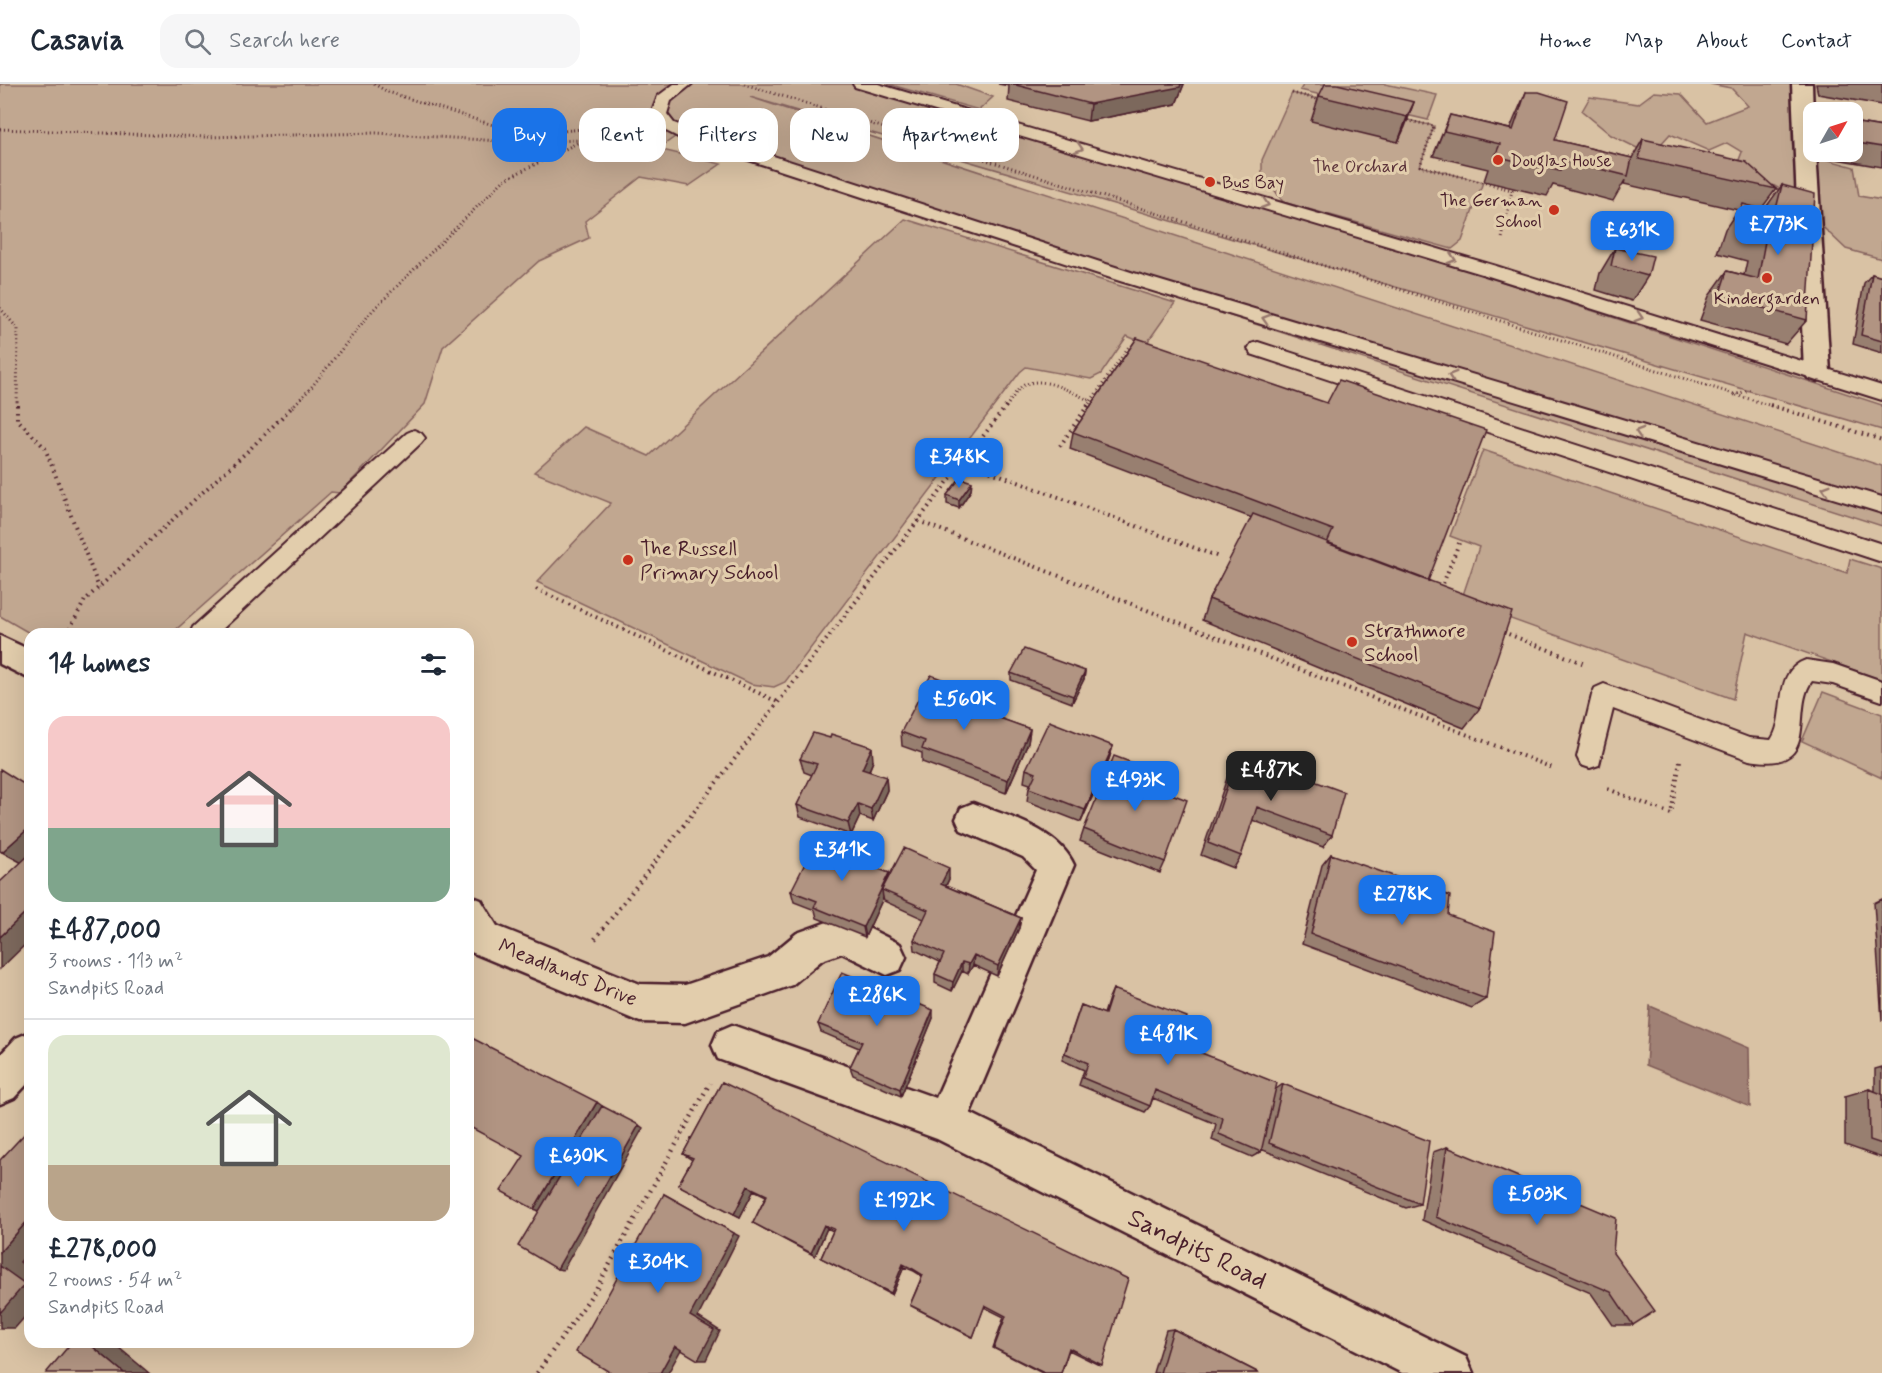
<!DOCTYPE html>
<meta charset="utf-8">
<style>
body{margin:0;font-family:Mynerve,sans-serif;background:#f6f6f7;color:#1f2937;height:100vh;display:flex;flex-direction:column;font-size:22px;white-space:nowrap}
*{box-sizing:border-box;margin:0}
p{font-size:20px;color:#747a83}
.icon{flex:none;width:33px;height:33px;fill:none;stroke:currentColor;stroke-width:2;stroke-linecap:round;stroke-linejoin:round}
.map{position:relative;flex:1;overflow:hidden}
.drawer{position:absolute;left:24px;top:544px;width:450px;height:720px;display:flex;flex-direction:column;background:#fff;border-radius:18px;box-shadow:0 6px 24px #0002}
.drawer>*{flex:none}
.hud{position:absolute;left:492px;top:24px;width:570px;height:54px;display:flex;gap:12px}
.needle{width:39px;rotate:51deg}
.buttons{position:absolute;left:1803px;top:18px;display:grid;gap:12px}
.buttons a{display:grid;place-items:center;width:60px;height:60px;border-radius:12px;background:#fff;box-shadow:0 6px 24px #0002;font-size:30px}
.price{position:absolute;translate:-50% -51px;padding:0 14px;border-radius:12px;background:#1a73e8;color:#fff;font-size:20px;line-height:39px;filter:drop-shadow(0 2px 3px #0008)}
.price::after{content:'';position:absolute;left:50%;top:36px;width:18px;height:14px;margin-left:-9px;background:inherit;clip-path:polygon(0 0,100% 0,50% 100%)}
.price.current{background:#222;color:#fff}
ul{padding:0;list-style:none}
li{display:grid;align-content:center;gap:12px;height:318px;padding:0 24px}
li+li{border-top:2px solid #e0e1e3}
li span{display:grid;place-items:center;height:186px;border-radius:18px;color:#555}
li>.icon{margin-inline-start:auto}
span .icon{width:108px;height:108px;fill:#fffc;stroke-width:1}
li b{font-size:26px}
h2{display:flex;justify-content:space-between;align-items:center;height:72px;padding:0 24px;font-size:26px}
.chip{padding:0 21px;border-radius:18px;background:#fff;box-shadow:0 6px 24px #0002;font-size:21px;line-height:54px}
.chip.current{background:#1a73e8;color:#fff}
header{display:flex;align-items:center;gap:36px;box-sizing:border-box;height:84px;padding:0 30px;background:#fff;border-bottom:2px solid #e0e1e3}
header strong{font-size:28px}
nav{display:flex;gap:33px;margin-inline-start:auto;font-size:21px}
.search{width:420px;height:54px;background:#f6f6f7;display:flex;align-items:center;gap:15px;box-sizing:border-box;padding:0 21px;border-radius:18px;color:#747a83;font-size:22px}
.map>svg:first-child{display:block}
.green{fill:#c1a790;stroke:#86635e;stroke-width:1.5}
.water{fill:#a08174;stroke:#7e5a57;stroke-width:1.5}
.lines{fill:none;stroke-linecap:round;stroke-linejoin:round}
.lane-casing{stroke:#4a1f2b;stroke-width:4}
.street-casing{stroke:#4a1f2b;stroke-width:5}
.path-far2{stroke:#4a1f2b;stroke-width:3;stroke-dasharray:1 3;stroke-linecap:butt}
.path-far1{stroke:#4a1f2b;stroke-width:4;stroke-dasharray:1.5 4.5;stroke-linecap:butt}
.path{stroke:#4a1f2b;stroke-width:4.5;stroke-dasharray:1.5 5;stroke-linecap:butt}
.lane{fill:#e2cdac;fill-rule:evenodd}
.street{fill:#e2cdac;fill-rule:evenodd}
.wall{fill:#987f70;stroke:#4a1f2b;stroke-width:1.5}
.shaded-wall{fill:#7c685b;stroke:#4a1f2b;stroke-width:1.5}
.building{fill:#b19482;stroke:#4a1f2b;stroke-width:1.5}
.oneway{stroke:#96766c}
.poi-dot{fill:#c8321e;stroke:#e2cdac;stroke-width:2}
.labels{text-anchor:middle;stroke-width:6;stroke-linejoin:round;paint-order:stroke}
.far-poi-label{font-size:18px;fill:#4a1f2b;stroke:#e2cdac;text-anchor:start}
.far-park-label{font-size:18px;fill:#5c333a;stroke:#e2cdac}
.poi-label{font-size:21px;fill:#4a1f2b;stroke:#e2cdac;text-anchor:start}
.street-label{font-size:21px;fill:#4a1f2b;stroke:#e2cdac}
.near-street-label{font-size:26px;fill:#4a1f2b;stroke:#e2cdac}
</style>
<header>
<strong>Casavia</strong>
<div class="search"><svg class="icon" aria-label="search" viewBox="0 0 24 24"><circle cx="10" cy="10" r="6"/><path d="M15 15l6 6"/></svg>Search here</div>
<nav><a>Home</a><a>Map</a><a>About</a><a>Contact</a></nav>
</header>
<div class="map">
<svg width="1882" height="1289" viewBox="0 0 1882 1289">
<rect width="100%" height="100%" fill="#d9c2a4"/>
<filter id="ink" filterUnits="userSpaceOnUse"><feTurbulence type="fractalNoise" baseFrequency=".0167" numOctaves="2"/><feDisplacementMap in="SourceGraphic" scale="12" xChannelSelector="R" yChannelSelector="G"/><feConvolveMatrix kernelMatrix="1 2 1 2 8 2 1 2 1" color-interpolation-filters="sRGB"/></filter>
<g filter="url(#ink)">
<path class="green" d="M0,0H861L1243,113L1882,321V346L750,13L1882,382V442L675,53L658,65L721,80L689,102L641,93L585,137L589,154L539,177L443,263L425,320L340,409L331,408L171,550H31L0,532Z
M888,0H956L993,13L979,26Z
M1304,0H1385L1437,11L1428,36L1300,6Z
M1710,0H1795C1795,23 1790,44 1793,66L1854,83L1859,112L1882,116V175L1846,165L1787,109L1773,101L1766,116L1731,97L1742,68L1727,59L1709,67L1670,50L1651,71L1611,51L1582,27L1590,13L1638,20L1654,8L1681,10L1707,38L1748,22L1731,4Z
M1292,9L1434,42L1420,82L1483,98L1462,157L1452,165L1283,118L1262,88V76Z
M905,135L1175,219L1146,260L1127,252L1101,290L1091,295L1026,283L1020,288L785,598L774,603L751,600L537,498L611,419L534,388L584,343L649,372Z
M1483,366L1847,489L1850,475L1882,485V596L1747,548L1733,615L1461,517L1479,463L1450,452Z
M1823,608L1882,630V694L1802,657Z"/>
<path class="water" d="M1650,922L1749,964L1750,1023L1646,981Z"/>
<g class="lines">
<g class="lane-casing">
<path id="lane" d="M674,0H692L671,17L667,30L674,39L690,45L1134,189L1882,413V429L1120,197L678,53L662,45L651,30L658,12Z
M853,0H878L1496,182L1882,302V316L1482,190L855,3Z
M1258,258L1882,460V478L1251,270L1248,265L1251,260Z
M414,346L421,349L425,354L421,359L217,550H190L193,543L407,349Z
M1806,576L1833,580L1882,597V617L1833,600L1812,597C1789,627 1824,689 1749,676L1613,625L1599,681L1590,684L1581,681L1577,673L1592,611L1595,604L1604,600L1749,654L1771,656C1788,632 1771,588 1806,576Z"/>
</g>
<g class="street-casing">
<path id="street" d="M1792,0H1812L1814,68H1816L1830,288L1826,294L1817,297L1808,294L1804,288Z
M0,552L30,566V595L0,580Z
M973,719C1007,732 1058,745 1074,781L970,1029L1466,1273L1473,1289H1402L937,1055L718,975L712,961L718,947L732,941L936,1014L1036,786L1023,773L961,746L956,735L961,724Z
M468,811L481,816L497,842L640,900L685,901L768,873L797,849L844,832L900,860L906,873L900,886L887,891L842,869L822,876L792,901L685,939L640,938L471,868L468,863Z
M30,948V997L14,1014L0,1020V971L16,954Z"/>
</g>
<path class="path-far2" d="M374,0L388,8L525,51L610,42
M744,0L1775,323
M1292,9L1321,16
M1404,36L1434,42L1420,82L1512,106L1502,155
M0,45L205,53L376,49L515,58L583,56L614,41L629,38
M0,224L18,245L17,323
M1734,311L1752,305
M292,323L310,305L372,227L504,96L583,56
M1006,323C1011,316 1017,305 1024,301C1045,291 1072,309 1091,317L1130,261
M1087,323L1091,317"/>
<path class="path-far1" d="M17,321V335L45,364L99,504
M1770,321L1882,356
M1060,362L1088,321
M962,377L1219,473
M918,437L1553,684
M536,505L780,619
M1441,505L1459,459
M1503,548L1585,580
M67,550L85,516L251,364L294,321
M1608,705L1671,730L1680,677
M683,742L1007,321"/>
<path class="path" d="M595,855L684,741
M537,1289L596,1205L710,999"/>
<use href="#lane" class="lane"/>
<use href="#street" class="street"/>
</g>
<path class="wall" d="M998,0H1184L1176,20L1088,37L1008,17L1009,2Z
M1816,0H1882V21L1818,10Z
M1526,8L1555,56L1632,74L1643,55L1776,105L1761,125L1764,126L1782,101L1807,236L1786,260L1700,236L1709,212L1727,187L1744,191L1747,177L1717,169L1725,145L1738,126L1624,100L1625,96L1613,117L1553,101L1547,112L1484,97L1488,85L1433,72L1450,31L1510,45L1515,33Z
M1319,12L1414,18L1398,58L1311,37Z
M1852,38L1882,43V83L1814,71L1811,50L1814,47V68H1852Z
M1615,164L1648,192L1632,217L1596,206L1600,189Z
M1872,190L1882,193V269L1853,260L1864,199Z
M1137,254L1428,497L1480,624L1464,644L1202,536L1209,515L1252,434L1070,365L1073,348Z
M971,406L959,424L947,420V411Z
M1085,587L1084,595L1072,619L1011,596V589Z
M962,603V617L960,620L1030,645L1028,659L1006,709L922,678V669L902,662L901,648Z
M1113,662L1109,675L1081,738L1027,717L1029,704L1030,700L1024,698L1026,685Z
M1238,669L1332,751L1323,763L1252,736L1241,772L1234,784L1201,771L1231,682Z
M800,675L873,677L869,687L886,693L887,706L873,737L860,732L851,751L800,733L797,721L812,691L804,688Z
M1133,696L1165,778L1160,789L1080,757L1084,745Z
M839,769L874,770L875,781L874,783L889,789V793L949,795L946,802L1021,834L1019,844L997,892L973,881L968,890L962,887L952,907L935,899V890L940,878L915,866L914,856L924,835L884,817L883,814L865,853L817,834L815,826L794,818L791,807Z
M1331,770L1448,831L1486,915L1472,924L1302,860L1322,781Z
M1882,815V937L1874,819Z
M1113,905L1179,960L1276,1005L1283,1000L1420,1120L1406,1124L1261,1065V1068L1252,1073L1212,1056L1216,1040L1153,1014L1150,1022L1145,1028L1079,1001L1084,986L1062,976L1078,929L1081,921L1104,930L1109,914Z
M933,934L901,1012L853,991L850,983L859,964L821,948L818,940Z
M1882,983V1074L1845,1061V1012L1869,1005L1875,1007V985Z
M722,998L1102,1281L1097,1280L1069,1266L1061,1289H1042L993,1264L1004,1233L984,1223L973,1253H972L911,1222L910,1221L922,1192L914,1187L904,1183L892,1211L821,1174L833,1147L827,1144L815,1172L753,1139L766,1112L754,1106L740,1133L678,1101L692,1076L683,1070Z
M1447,1063L1613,1169L1633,1241H1613L1591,1209L1422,1136L1433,1068Z
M1173,1245L1259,1289H1153L1166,1246Z"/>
<path class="shaded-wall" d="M1181,0H1184L1176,20L1088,37L1090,20Z
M1414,18L1405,43L1398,58L1407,33Z
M972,398L971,406L959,424V416Z
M1085,587L1084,595L1072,619L1073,612Z
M962,603V617L955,632V618Z
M1030,645L1028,659L1006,709L1008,696Z
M1113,662L1109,675L1081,738L1085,726Z
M872,663L873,677L864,698L862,685Z
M886,693L887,706L873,737L871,725Z
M858,720L860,732L851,751L848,739Z
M30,743V774L24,780L2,768Z
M874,770L875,781L870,792L869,781Z
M949,784V795L941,811V800Z
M889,789L890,800L882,806L883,814L865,853L863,843Z
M30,824V856L0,885V853Z
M1021,834L1019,844L997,892L998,882Z
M974,871L973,881L968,890L969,880Z
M962,878V887L952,907L953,898Z
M933,926V934L901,1012L900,1005Z
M597,1018L606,1025L545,1129L534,1125Z
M639,1041L643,1044L563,1186L557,1185Z
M748,1102L754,1106L740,1133L734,1130Z
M664,1110L739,1152L698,1233L720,1247L706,1276H698L690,1232Z
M30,1134V1167L20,1178L30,1186V1227L15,1244H0V1168Z
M824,1141L827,1144L815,1172L811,1169Z
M903,1180L904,1183L892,1211L891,1209Z
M87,1258H112L149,1289H124Z
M675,1262H683L668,1289H660Z"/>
<path class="building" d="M1012,0H1181L1180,3L1090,20Z
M1325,0H1337L1414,18L1407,33L1319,12Z
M1526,8H1539L1568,17L1555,56L1632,74L1628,92L1564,76L1560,87L1525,79L1495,72L1500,60L1444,47L1450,31L1513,46Z
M1852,38L1882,43V63L1852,58Z
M1643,55L1746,78L1776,105L1639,75Z
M1782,101L1815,110L1807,236L1719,212L1727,187L1758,195L1766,152L1735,144L1743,120L1775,129Z
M1615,164L1653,172L1648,192L1611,182Z
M1872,190L1882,193V257L1861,251Z
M1137,254L1327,319L1339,296L1486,346L1428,497L1327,459L1333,446L1073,348Z
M960,394L972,398L959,416L947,411Z
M1253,430L1512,528L1480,624L1209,515Z
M1024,565L1085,587L1073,612L1011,589Z
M931,591L962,603L955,618L1030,645L1008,696L922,665L925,657L901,648Z
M1049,637L1113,662L1085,726L1029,704L1036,689L1026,685Z
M813,649L830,654L831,650L872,663L862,685L886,693L871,725L858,720L848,739L797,721L817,680L800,675Z
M1238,669L1344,708L1332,751L1257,723L1241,772L1208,759Z
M1114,672L1138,681L1133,695L1187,716L1165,778L1084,745Z
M0,685L30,704V743L2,768L0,767Z
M845,758L874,770L869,781L889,789L863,843L814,823L817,817L791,807L815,760L839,769Z
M904,764L949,784L941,800L1021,834L998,882L974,871L969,880L962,878L953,898L935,890L944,870L914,856L928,826L882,806Z
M30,770V814L28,816L30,817V824L0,853V797H1Z
M1331,770L1450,812L1448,831L1495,848L1486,915L1311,850Z
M842,888L933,926L900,1005L850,983L862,958L818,940Z
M1113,905L1187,933L1179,960L1277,999L1261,1068L1219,1050L1223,1034L1155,1006L1150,1022L1083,994L1088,979L1065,969L1081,921L1105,930Z
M468,952L597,1018L534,1125L501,1107L524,1072L468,1042Z
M722,998L1128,1195L1102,1281L1069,1264L1061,1289H1044L994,1264L1006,1232L985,1221L973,1253L910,1221L923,1191L913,1185L903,1180L891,1209L821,1174L834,1145L824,1141L811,1169L753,1139L767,1111L748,1102L734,1130L678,1101L693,1074L683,1070Z
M1283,1000L1429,1057L1420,1120L1269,1059Z
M1869,1005L1882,1010V1060L1870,1056Z
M602,1022L639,1041L557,1185L518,1162Z
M30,1044V1134L0,1168V1076Z
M1447,1063L1616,1134L1613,1169L1655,1227L1633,1241L1611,1208L1436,1133Z
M664,1110L734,1149L690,1232L714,1246L698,1276L675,1262L660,1289H611L576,1268Z
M0,1182L25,1200L0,1229Z
M1173,1245L1259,1289H1160Z
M72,1258H87L124,1289H46Z"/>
<defs><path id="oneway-chevron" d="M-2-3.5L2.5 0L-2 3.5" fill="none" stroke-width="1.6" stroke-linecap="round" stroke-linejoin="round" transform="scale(1.5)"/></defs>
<g class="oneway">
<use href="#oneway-chevron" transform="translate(1079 64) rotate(17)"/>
<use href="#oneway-chevron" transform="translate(1265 120) rotate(17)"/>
<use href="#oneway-chevron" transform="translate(1452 175) rotate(17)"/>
<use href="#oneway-chevron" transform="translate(1639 233) rotate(18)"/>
<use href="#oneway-chevron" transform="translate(1266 235) rotate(-163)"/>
<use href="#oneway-chevron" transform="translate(1452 292) rotate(-163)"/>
<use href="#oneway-chevron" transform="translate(1639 348) rotate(-163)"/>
<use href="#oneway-chevron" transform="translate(1826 405) rotate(-163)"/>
</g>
</g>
<g class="poi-dot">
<circle cx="1498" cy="76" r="6"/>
<circle cx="1210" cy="98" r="6"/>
<circle cx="1554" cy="126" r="6"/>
<circle cx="1767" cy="194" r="6"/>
<circle cx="628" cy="476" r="6"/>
<circle cx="1352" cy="558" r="6"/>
</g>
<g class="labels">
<g class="far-poi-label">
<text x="1510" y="82">Douglas House</text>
<text x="1222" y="104">Bus Bay</text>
<text x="1542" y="122" text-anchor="end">The German<tspan x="1542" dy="21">School</tspan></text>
<text x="1767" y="220" text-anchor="middle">Kindergarden</text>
</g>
<g class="far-park-label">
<text x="1360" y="88">The Orchard</text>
</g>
<g class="poi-label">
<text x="640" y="471">The Russell<tspan x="640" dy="24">Primary School</tspan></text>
<text x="1364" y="553">Strathmore<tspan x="1364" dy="24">School</tspan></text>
</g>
<g class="street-label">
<text transform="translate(568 888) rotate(22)" y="7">Meadlands Drive</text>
</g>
<g class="near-street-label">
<text transform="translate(1198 1164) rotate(26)" y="9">Sandpits Road</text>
</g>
</g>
</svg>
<div class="buttons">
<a><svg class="needle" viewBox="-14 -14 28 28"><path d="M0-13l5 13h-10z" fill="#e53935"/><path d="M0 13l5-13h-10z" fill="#747a83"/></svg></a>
</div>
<b class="price" style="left:1778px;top:172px">£773K</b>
<b class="price" style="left:1632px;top:178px">£631K</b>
<b class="price" style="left:959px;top:405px">£348K</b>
<b class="price" style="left:964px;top:647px">£560K</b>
<b class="price current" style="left:1271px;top:718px">£487K</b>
<b class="price" style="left:1135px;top:728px">£493K</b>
<b class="price" style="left:842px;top:798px">£341K</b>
<b class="price" style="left:1402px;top:842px">£278K</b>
<b class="price" style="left:877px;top:943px">£286K</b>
<b class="price" style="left:1168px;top:982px">£481K</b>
<b class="price" style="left:578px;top:1104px">£630K</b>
<b class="price" style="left:1537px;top:1142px">£503K</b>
<b class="price" style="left:904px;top:1148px">£192K</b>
<b class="price" style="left:658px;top:1210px">£304K</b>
<div class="hud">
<a class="chip current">Buy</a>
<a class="chip">Rent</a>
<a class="chip">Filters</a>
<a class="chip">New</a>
<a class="chip">Apartment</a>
</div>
<section class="drawer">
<h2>14 homes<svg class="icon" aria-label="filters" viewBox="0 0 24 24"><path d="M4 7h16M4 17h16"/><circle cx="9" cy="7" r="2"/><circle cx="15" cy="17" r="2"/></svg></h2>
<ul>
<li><span style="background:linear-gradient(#f6c9c9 60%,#7fa58c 0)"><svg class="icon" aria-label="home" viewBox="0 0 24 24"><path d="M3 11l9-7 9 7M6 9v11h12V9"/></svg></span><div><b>£487,000</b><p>3 rooms · 113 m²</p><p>Sandpits Road</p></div></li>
<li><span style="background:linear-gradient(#dfe7d0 70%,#b9a48a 0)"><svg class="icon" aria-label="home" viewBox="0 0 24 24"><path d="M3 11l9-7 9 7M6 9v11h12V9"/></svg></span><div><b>£278,000</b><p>2 rooms · 54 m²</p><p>Sandpits Road</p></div></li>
</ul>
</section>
</div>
